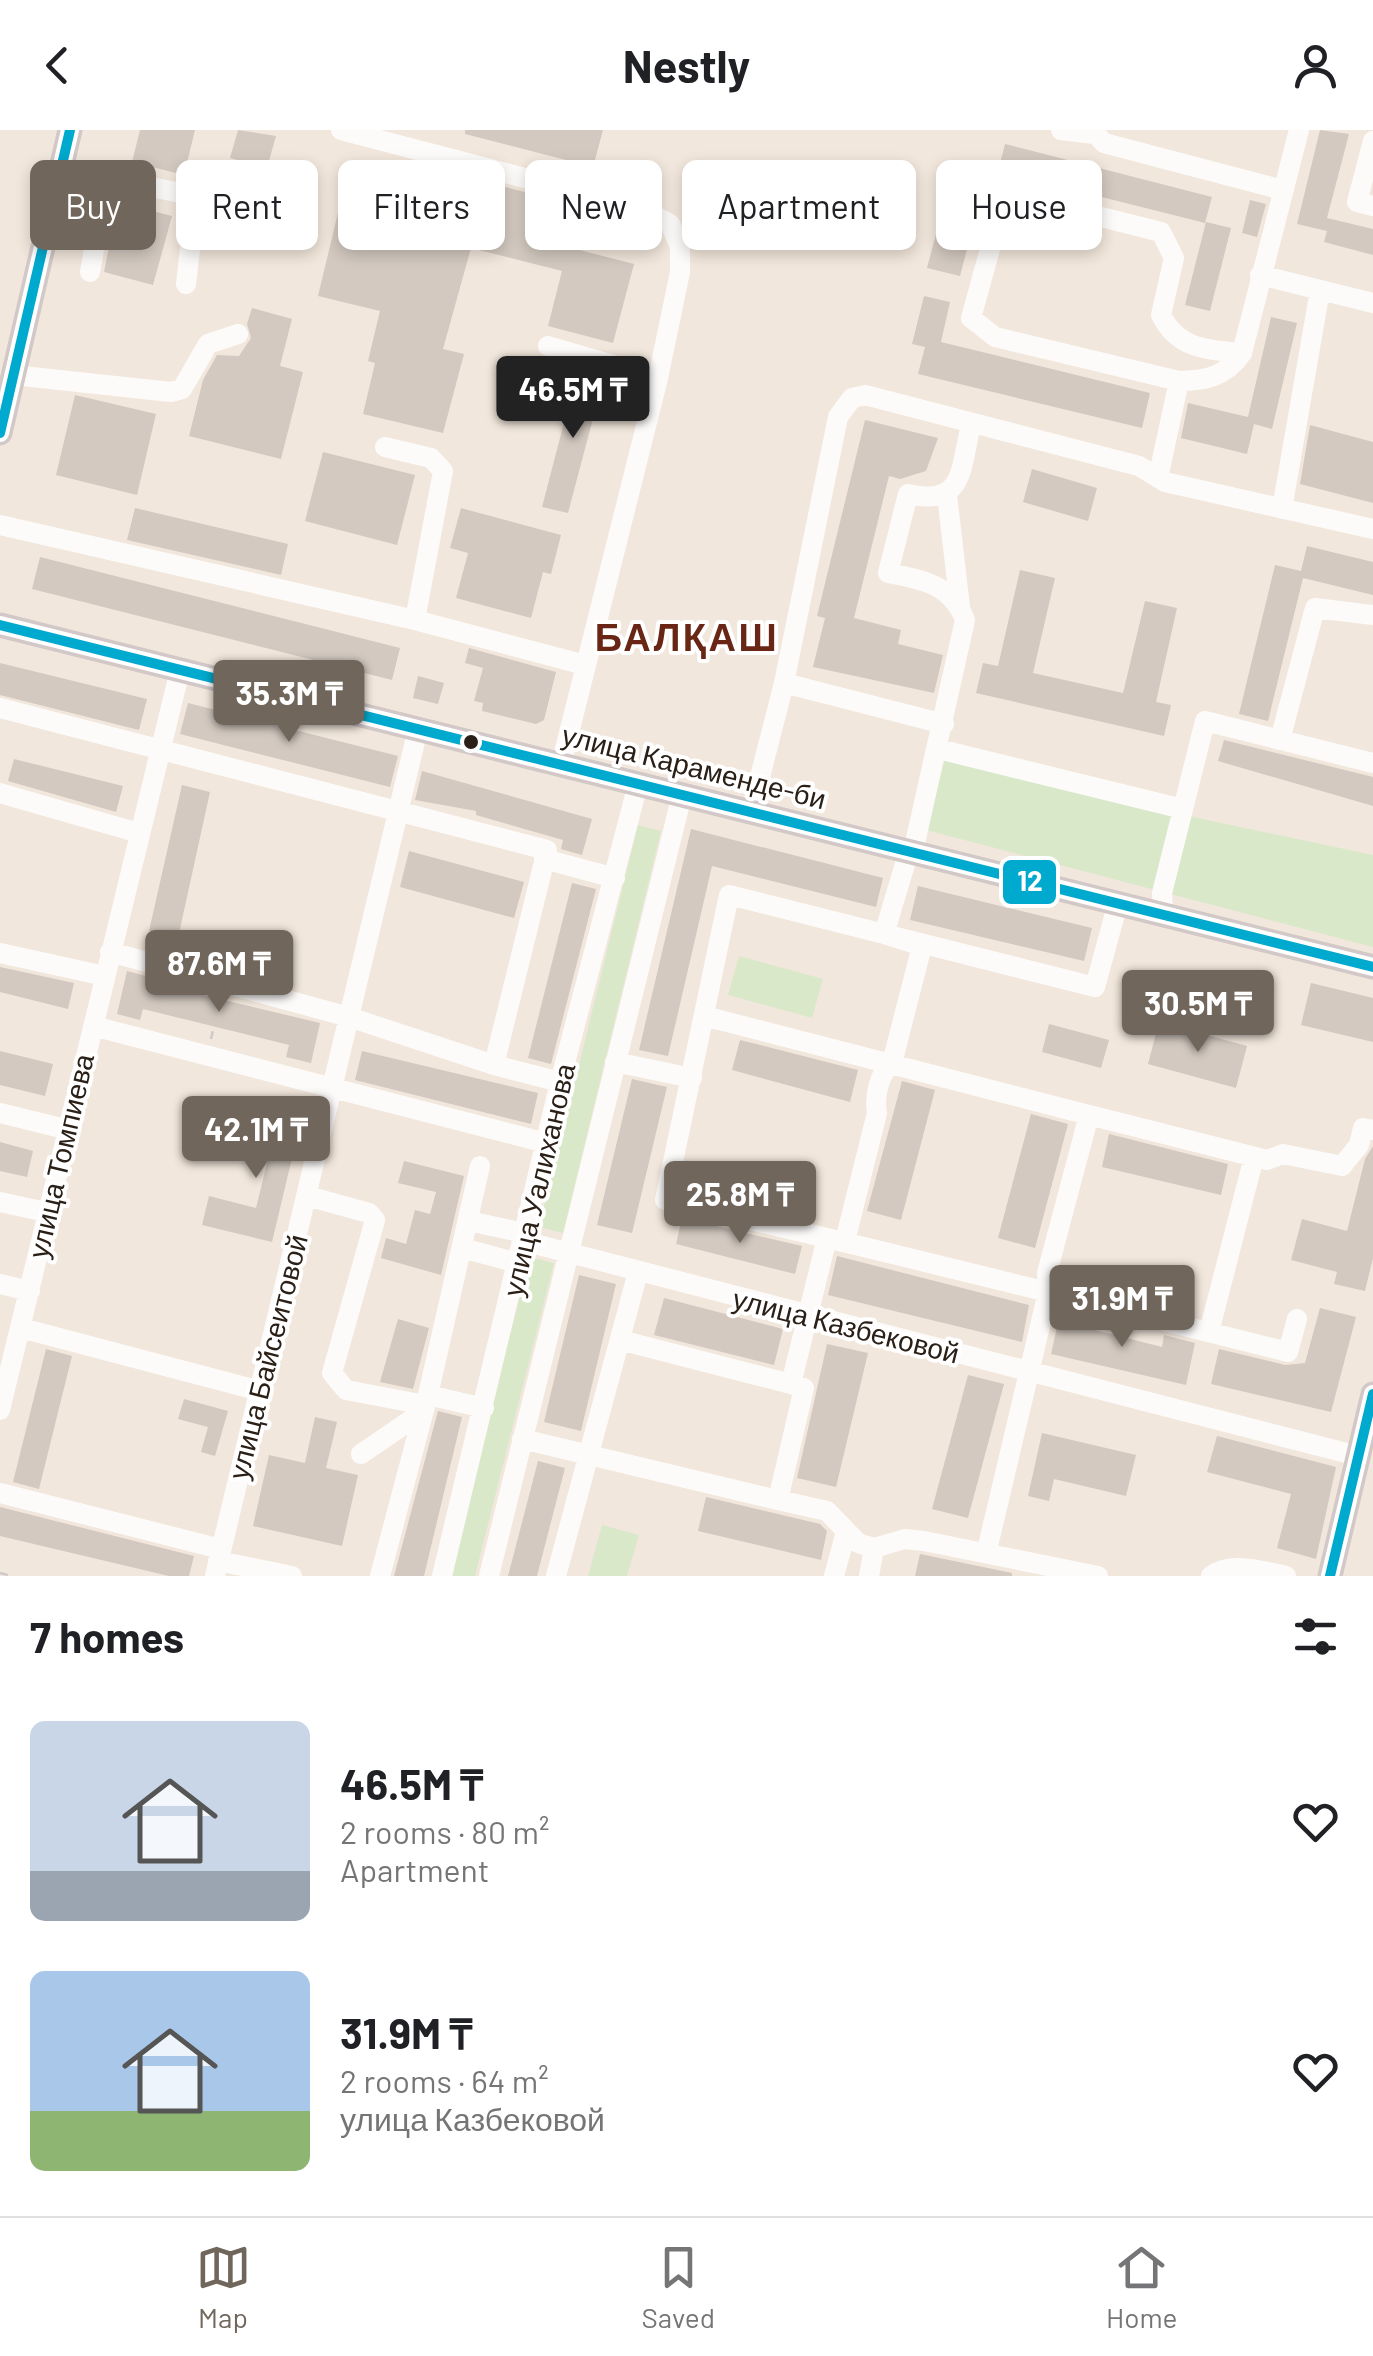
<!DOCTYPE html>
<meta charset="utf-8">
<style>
body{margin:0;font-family:Barlow,sans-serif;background:#f6f6f6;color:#202124;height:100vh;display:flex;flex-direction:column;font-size:38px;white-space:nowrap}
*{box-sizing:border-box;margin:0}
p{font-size:32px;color:#757577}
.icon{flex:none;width:55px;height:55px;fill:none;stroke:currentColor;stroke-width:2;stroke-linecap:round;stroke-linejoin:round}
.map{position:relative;height:1446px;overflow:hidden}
.details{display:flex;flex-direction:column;background:#fff;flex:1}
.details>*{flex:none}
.hud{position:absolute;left:30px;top:30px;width:1315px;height:90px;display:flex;gap:20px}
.price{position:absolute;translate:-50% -85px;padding:0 22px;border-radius:10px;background:#70665c;color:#fff;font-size:32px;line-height:65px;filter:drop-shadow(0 2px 5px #0008)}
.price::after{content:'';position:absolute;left:50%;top:60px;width:30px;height:22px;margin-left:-15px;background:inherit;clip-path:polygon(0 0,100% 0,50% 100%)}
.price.on{background:#222;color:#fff}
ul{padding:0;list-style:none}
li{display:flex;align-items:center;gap:30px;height:250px;padding:0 30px}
li span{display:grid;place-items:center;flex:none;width:280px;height:200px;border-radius:15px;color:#555}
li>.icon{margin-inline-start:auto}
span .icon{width:120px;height:120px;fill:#fffc;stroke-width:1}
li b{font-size:42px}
h2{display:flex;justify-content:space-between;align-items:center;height:120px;padding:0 30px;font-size:42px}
.chip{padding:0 35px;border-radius:15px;background:#fff;box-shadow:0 5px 15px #0003;font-size:35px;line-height:90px}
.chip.on{background:#70665c;color:#fff}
header{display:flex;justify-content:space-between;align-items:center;height:130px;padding:0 30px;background:#fff;font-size:45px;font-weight:700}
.tabs{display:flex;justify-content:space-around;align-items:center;height:140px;border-top:2px solid #e0e0e0;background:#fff;font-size:28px;color:#757577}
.tabs a{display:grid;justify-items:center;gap:5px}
.tabs .on{color:#70665c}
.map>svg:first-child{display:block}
.green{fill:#d9e8c9}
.building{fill:#d3c9c0}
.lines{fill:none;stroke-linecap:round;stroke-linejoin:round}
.path{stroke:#cfcac7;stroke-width:2.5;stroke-dasharray:8 5;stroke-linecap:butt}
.minor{stroke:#fdfbfa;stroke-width:20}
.major{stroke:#d1c8c7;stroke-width:25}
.bus-1-casing{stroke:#fff;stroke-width:18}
.bus-1{stroke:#00a9ce;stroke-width:10}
.bus-dot{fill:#2a2017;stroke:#fff;stroke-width:4}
.labels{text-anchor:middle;stroke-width:8;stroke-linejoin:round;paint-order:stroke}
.street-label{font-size:28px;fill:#2a2017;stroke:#fff}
.district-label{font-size:38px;font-weight:bold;letter-spacing:2.5px;fill:#692615;stroke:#fff}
.line-badge{stroke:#fff;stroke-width:4}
.badge-label{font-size:28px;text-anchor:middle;font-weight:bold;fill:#fff}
</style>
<header><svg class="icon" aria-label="back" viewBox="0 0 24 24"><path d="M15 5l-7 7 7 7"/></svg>Nestly<svg class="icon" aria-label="person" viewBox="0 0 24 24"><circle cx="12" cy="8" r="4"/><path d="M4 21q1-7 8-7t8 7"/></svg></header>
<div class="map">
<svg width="1373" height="1446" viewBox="0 0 1373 1446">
<rect width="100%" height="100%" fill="#f2e7dc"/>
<path class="green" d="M946,624L1193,687L1373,725V817L926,700Z
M638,695L661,701L563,1103L539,1097Z
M739,826L823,849L812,888L728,865Z
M530,1127L554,1133L475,1446H448Z
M602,1395L639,1405L627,1446H588Z"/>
<path class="building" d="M140,0H195L184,45L132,32Z
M238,0L276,6L267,38L230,28Z
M465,0H603L593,37L465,4Z
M1320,0L1349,4L1327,88L1373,99V125L1324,112L1327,101L1297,94Z
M1005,14L1212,67L1205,93L998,41Z
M952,43L985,51L960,146L927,138Z
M497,55L567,73L556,114L634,134L613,213L548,196L562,141L471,118L443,219L464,224L443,303L363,284L375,233L368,231L380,181L318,166L342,66L486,102Z
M1250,70L1266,74L1257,107L1242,103Z
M118,72L172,86L153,155L104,142Z
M1206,92L1231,98L1210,181L1185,175Z
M924,166L950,172L941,212L1150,263L1142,298L918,244L925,217L912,214Z
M252,178L292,189L280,236L303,242L281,329L189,306L203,250L217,225L239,226L251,208L247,194Z
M1271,187L1297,193L1272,299L1254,294L1247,324L1181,308L1188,273L1248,287Z
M578,239L604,247L568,383L542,377Z
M75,265L156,284L137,365L56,345Z
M865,290L938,308L926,341L900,349L889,346L854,488L901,500L898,514L943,525L934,563L813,537L825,488L817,486Z
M1310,295L1373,312V373L1300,354Z
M323,322L415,345L397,415L305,391Z
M1032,339L1097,358L1088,391L1023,372Z
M135,378L288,414L281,445L127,410Z
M461,378L561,405L551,444L543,442L531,488L456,468L468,423L450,418Z
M1307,416L1373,432V465L1303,448L1268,591L1239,584L1275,435L1301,441Z
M40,427L400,518L392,550L32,459Z
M1020,440L1055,448L1033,543L1123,563L1145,471L1177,478L1156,572L1171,575L1164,606L976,563L983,533L998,536Z
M469,518L556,542L544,590L536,594L482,581L483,573L474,571L483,538L465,533Z
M0,533L147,569L139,600L0,565Z
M418,546L444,553L438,574L413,568Z
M188,573L398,626L390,657L180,604Z
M1224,610L1373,647V676L1218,631Z
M14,629L123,656L116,682L8,651Z
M422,641L592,689L582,725L561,719L563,710L476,685V681L415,670Z
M182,655L210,662L178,808L149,801Z
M691,699L883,748L876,777L712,736L668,926L639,920Z
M409,721L524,752L514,788L400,757Z
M572,753L596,759L551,934L528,928Z
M918,756L1092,798L1084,831L910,790Z
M0,837L74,853L68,879L0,862Z
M127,841L150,847L148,852L320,893L311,933L286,927L289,915L143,879L140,890L117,884Z
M1311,853L1373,868V912L1301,895Z
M1159,892L1247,916L1236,958L1148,934Z
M1049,894L1109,910L1101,938L1042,922Z
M740,910L858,940L850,972L732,940Z
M0,921L53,934L45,966L0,955Z
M362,921L538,963L531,994L355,950Z
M632,949L667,957L632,1103L597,1095Z
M902,951L935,960L901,1090L867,1081Z
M1031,984L1068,994L1035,1118L998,1108Z
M231,986L298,1003L272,1112L202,1095L209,1066L256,1078L269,1025L224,1014Z
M1109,1004L1228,1034L1221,1065L1102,1037Z
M0,1012L33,1021L27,1047L0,1041Z
M1373,1016V1128L1365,1161L1334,1154L1337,1142L1291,1130L1302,1089L1347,1101L1365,1029Z
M404,1031L464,1046L441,1145L381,1128L386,1108L406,1114L415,1080L430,1084L436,1062L398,1053Z
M682,1088L802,1116L795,1144L676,1114Z
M837,1126L1029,1175L1022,1212L828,1165Z
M579,1145L616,1154L581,1301L544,1292Z
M664,1168L783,1199L774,1235L654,1205Z
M1320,1178L1356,1187L1331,1282L1211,1254L1219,1219L1285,1235L1305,1233Z
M1061,1179L1093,1187L1091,1199L1162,1217L1164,1205L1195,1213L1186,1255L1051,1224Z
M398,1189L429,1198L413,1259L380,1252Z
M827,1214L868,1223L836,1357L797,1348Z
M46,1219L72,1226L39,1359L13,1352Z
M968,1245L1004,1254L968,1388L932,1379Z
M184,1269L228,1281L215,1326L201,1322L208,1297L178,1289Z
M438,1281L462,1287L424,1446H394Z
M315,1287L337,1292L326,1338L358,1345L342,1416L253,1396L269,1325L305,1333Z
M1042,1303L1136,1325L1126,1366L1054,1349L1049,1371L1028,1366Z
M1217,1306L1336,1337L1316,1429L1277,1418L1291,1364L1207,1342Z
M538,1331L565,1338L537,1446H508Z
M706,1367L820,1394L827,1401L821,1430L698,1401Z
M0,1377L194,1426L189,1446H169L0,1406Z
M920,1424L1012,1443V1446H915Z"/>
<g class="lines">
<path class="path" d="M211,909L214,896
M0,1443L12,1446"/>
<path class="minor" d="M341,0L640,78L670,94L680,116V142L658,248L561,635
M1061,0L1094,4
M1092,0L1104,13L1283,60
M1373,11L1357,72L1373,76
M61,39L186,64L194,85L186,154
M90,142L107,48
M1260,145L1373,173
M548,216L658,248
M13,245L171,262L182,259L208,214L238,204
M1179,251C1207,251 1226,246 1242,223L1299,0
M385,317L431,328L443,341L415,490
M1158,348L1179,251L995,207L971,188L1001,79L1008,69L1017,66L1161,102L1174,128L1161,185C1178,219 1207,220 1242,223
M947,365L960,477
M1282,379L1320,160
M0,395L415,490L585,535
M784,553L944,594
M0,578L547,720L494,935L349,887L110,822
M1280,610L1315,478L1373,485
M938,619L1183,679
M0,663L139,703
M751,682L784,553L838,287L852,268L865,265L1139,336L1165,352L1373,399
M913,722L965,490C952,455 922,449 888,443L908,364C965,377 960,339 971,295
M544,729L615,748
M1163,784L1162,763L1205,591L1373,633
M0,823L105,846
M704,886L1089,985
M93,896L546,1013
M615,932L692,948
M494,935L560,952
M0,983L65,999
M307,1066L369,1083L375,1090L332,1243L346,1260L425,1275
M0,1072L46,1082
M469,1091L524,1103
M827,1108L1048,1162L987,1420
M523,1111L1358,1326
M845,1111L877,983C874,967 879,943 892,933L922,816L884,804L909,721
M462,1118L518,1133
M0,1154L30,1161
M1297,1189L1288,1222L1048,1162L1047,1143L1089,985L1267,1030L1283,1024L1342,1036L1359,1015L1363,998L1373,1000
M21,1198L260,1261
M1209,1202L1254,1027
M620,1210L791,1254L827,1108L665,1070L729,765L1095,857L1118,773
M428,1265L480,1036
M0,1280L180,540
M522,1309L778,1370L804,1258L791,1254
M361,1324L424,1281
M0,1363L221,1419
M778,1370L827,1381L858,1413L874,1418L905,1409L924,1411L1098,1446
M218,1431L292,1446
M215,1446L418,599
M380,1446L428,1265L484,1278
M442,1446L560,952L638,654
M489,1446L682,665
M556,1446L638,1142
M834,1446L846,1402
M869,1446L874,1418
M1211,1446C1231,1431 1263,1441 1286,1446"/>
<path class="major" d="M0,303L70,0
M0,495L1373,837
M1330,1446L1373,1264"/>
<g class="bus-1-casing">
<path id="bus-1" d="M0,303L70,0
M0,495L1373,837
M1330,1446L1373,1264"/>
</g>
<use href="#bus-1" class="bus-1"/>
</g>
<circle class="bus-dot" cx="471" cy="612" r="9"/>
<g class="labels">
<g class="street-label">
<text transform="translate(694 637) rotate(14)" y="10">улица Караменде-би</text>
<text transform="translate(61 1026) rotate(-77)" y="10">улица Томпиева</text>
<text transform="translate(539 1050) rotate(-77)" y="10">улица Уалиханова</text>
<text transform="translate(846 1196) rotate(14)" y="10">улица Казбековой</text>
<text transform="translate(268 1227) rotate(-76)" y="10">улица Байсеитовой</text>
</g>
<g class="district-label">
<text x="687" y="521">БАЛҚАШ</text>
</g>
</g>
<rect class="line-badge" x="1001" y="728" width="57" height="48" rx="10" fill="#00a9ce"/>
<g class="badge-label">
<text x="1030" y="761">12</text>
</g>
</svg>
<b class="price on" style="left:573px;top:311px">46.5M ₸</b>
<b class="price" style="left:289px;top:615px">35.3M ₸</b>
<b class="price" style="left:219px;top:885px">87.6M ₸</b>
<b class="price" style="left:1198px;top:925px">30.5M ₸</b>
<b class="price" style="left:256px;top:1051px">42.1M ₸</b>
<b class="price" style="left:740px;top:1116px">25.8M ₸</b>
<b class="price" style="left:1122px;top:1220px">31.9M ₸</b>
<div class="hud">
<a class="chip on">Buy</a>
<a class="chip">Rent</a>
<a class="chip">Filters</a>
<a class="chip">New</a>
<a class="chip">Apartment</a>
<a class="chip">House</a>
</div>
</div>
<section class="details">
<h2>7 homes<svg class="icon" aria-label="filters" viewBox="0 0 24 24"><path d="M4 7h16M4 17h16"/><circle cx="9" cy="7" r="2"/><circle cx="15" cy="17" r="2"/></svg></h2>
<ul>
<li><span style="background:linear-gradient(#c9d6e8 75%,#9aa5b1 0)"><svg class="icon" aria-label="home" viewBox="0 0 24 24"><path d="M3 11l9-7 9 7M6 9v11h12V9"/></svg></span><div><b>46.5M ₸</b><p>2 rooms · 80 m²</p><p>Apartment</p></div><svg class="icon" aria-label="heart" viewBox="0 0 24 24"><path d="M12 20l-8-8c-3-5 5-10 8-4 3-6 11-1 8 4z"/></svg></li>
<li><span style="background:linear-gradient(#a9c7e8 70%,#8fb573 0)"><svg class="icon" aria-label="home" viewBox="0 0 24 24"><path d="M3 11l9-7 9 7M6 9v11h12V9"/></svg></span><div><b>31.9M ₸</b><p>2 rooms · 64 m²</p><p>улица Казбековой</p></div><svg class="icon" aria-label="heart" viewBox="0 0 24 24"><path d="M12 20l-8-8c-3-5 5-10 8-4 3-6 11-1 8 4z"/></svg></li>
</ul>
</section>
<nav class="tabs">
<a class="on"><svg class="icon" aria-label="map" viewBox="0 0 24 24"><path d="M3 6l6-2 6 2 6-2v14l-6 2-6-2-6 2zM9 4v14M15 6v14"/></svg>Map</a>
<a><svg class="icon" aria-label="saved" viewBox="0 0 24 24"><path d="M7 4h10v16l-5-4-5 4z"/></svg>Saved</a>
<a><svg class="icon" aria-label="home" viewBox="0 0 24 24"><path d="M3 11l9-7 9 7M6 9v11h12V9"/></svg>Home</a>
</nav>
